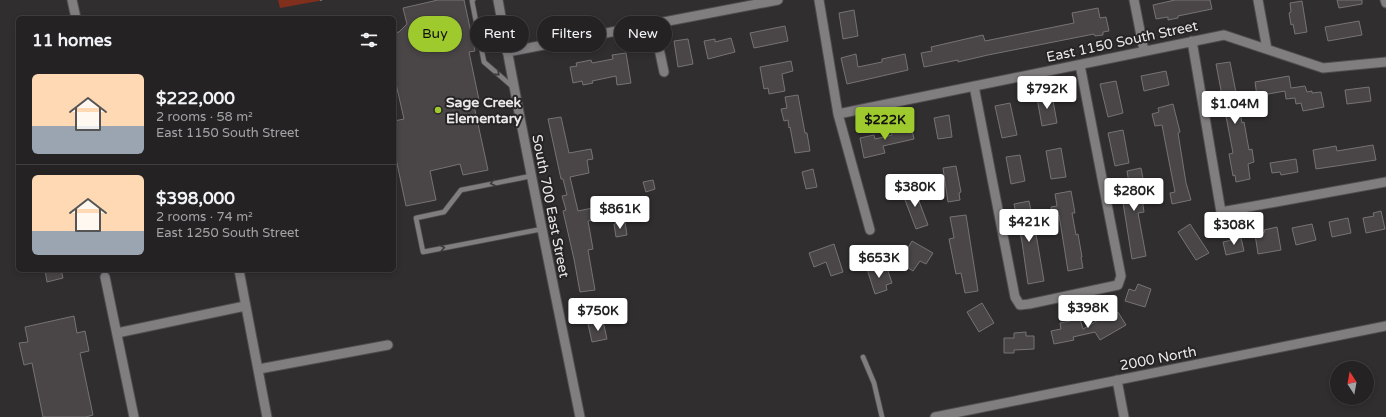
<!DOCTYPE html>
<meta charset="utf-8">
<style>
body{margin:0;font-family:"Varela Round",sans-serif;background:#2d2a2c;color:#f1f3f6;height:100vh;display:flex;flex-direction:column;font-size:15px;white-space:nowrap}
*{box-sizing:border-box;margin:0}
p{font-size:13px;color:#a3a4a6}
.icon{flex:none;width:22px;height:22px;fill:none;stroke:currentColor;stroke-width:2;stroke-linecap:round;stroke-linejoin:round}
.map{position:relative;flex:1;overflow:hidden}
.details{position:absolute;left:16px;top:16px;width:380px;height:256px;display:flex;flex-direction:column;background:#252224;border-radius:6px;box-shadow:0 2px 6px #0003,0 0 0 1px #423f41}
.details>*{flex:none}
.banner{position:absolute;left:408px;top:16px;width:380px;height:36px;display:flex;gap:8px}
.needle{width:26px;rotate:349deg}
.buttons{position:absolute;left:1330px;top:361px;display:grid;gap:8px}
.buttons a{display:grid;place-items:center;width:44px;height:44px;border-radius:50%;background:#252224;box-shadow:0 2px 6px #0003,0 0 0 1px #423f41;font-size:20px}
.price{position:absolute;translate:-50% -34px;padding:0 9px;border-radius:4px;background:#fff;color:#222;font-size:13px;line-height:26px;filter:drop-shadow(0 1px 2px #0008)}
.price::after{content:'';position:absolute;left:50%;top:24px;width:12px;height:9px;margin-left:-6px;background:inherit;clip-path:polygon(0 0,100% 0,50% 100%)}
.price.selected{background:#9fca2d;color:#111}
ul{padding:0;list-style:none}
li{display:flex;align-items:center;gap:12px;height:100px;padding:0 16px}
li+li{border-top:1px solid #423f41}
li span{display:grid;place-items:center;flex:none;width:112px;height:80px;border-radius:6px;color:#555}
li>.icon{margin-inline-start:auto}
span .icon{width:48px;height:48px;fill:#fffc;stroke-width:1}
li b{font-size:17px}
h2{display:flex;justify-content:space-between;align-items:center;height:48px;padding:0 16px;font-size:17px}
.tag{padding:0 14px;border-radius:18px;background:#252224;box-shadow:0 2px 6px #0003,0 0 0 1px #423f41;font-size:14px;line-height:36px}
.tag.selected{background:#9fca2d;color:#111}
.map>svg:first-child{display:block}
.green{fill:#7f2f1c}
.building{fill:#4a4647;stroke:#777373}
.lines{fill:none;stroke-linecap:round;stroke-linejoin:round}
.lane-casing{stroke:#504d4f;stroke-width:6}
.street-casing{stroke:#504d4f;stroke-width:11}
.path{stroke:#706d6f;stroke-width:2;stroke-dasharray:2 2;stroke-linecap:butt}
.lane{stroke:#817e80;stroke-width:4.5}
.street{stroke:#817e80;stroke-width:9}
.oneway{stroke:#3e3a3c}
.poi-dot{fill:#9fca2d;stroke:#272426;stroke-width:1.5}
.labels{text-anchor:middle;stroke-width:4;stroke-linejoin:round;paint-order:stroke}
.street-label{font-size:14px;fill:#ebe9ea;stroke:#272426}
.poi-label{font-size:14px;font-weight:bold;fill:#ebe9ea;stroke:#272426;text-anchor:start}
</style>
<div class="map">
<svg width="1386" height="417" viewBox="0 0 1386 417">
<rect width="100%" height="100%" fill="#312e30"/>
<path class="green" d="M278,0H324L280,8Z"/>
<path class="building" d="M438,0H464L475,51L469,52L479,100L473,101L488,170L463,175L460,164L430,171L436,200L406,206L394,149V121L404,119L394,75V33L399,32L407,24L403,8Z
M1175,0H1210L1212,9L1178,16V18L1168,20V17L1156,19L1153,5Z
M1337,0H1362V4L1339,8Z
M1302,1L1307,32L1295,34L1293,24L1291,25L1289,13L1291,12L1290,3Z
M1098,8L1100,18L1106,17L1109,31L1103,32V35L1095,36L1094,34L988,55L958,62V60L924,67L921,53L932,51L931,47L983,35L985,41L1074,23L1072,13Z
M854,10L858,36L843,39L839,13Z
M1359,21L1362,35L1328,41L1325,27Z
M785,26L788,41L754,48L750,33Z
M731,38L735,52L708,59L704,41L715,39V42Z
M688,39L693,64L678,67L674,41Z
M626,53L631,83L617,85L616,76L592,81L593,83L583,85L582,81L573,83L570,67L577,66L576,63L591,60L592,63L613,59L612,55Z
M856,54L858,67L882,62V59L905,54L908,70L847,84L841,58Z
M791,61L793,71L782,74L785,91L769,94L768,88L764,89L760,67Z
M1230,62L1242,123L1244,122L1249,150L1252,149L1254,162L1248,164L1250,179L1236,182L1235,175L1233,176L1229,154L1233,153L1216,64Z
M1166,71L1169,85L1144,91L1141,76Z
M1289,76L1291,88L1305,86L1307,92L1312,91V93L1321,92L1324,107L1303,111L1301,103L1296,104L1295,98L1286,99L1285,91L1257,96L1255,82Z
M1116,81L1123,113L1108,117L1100,84Z
M1369,87L1371,101L1347,104L1345,90Z
M798,95L805,133H807L810,151L795,153L790,127L789,128L788,120L784,121L781,109L787,108L785,97Z
M1052,95L1057,123L1042,126L1037,98Z
M1010,103L1017,135L1002,138L995,106Z
M1173,104L1180,132L1178,133L1186,183L1191,200L1172,204L1170,193L1175,192L1165,141L1162,125L1155,126L1152,114L1159,112L1158,108Z
M949,115L952,137L938,139L934,118Z
M561,117L569,153L591,149L593,159L587,160L589,173L570,177L578,211L597,207L599,219L588,221L593,249L588,250L595,290L580,292L574,259L563,211L566,210L562,196L567,195L563,179H561L548,119Z
M911,125L914,139L883,146L885,153L864,158L860,138L874,135L875,139L892,135L891,129Z
M1123,130L1129,163L1115,166L1108,133Z
M1373,145L1376,160L1316,169L1313,150L1336,146L1337,151Z
M1061,148L1066,177L1051,179L1046,151Z
M1020,155L1025,181L1011,184L1006,157Z
M1296,159L1298,172L1281,175L1280,172L1272,173L1270,163Z
M956,166L961,192L959,193L960,200L948,202L943,168Z
M1141,168L1144,184H1140L1144,212L1138,213L1146,256L1132,259L1121,190L1130,189L1127,171Z
M813,169L817,187L806,189L802,172Z
M653,180L655,189L646,192L643,182Z
M914,188L928,225L916,229L902,192Z
M1071,191L1075,213H1072L1076,235L1078,234L1082,257H1081L1083,268L1068,271L1059,215L1053,216L1051,207L1057,206L1055,194Z
M1029,201L1037,240L1044,281L1028,284L1022,242L1014,204Z
M1381,211L1385,229L1366,233L1363,218L1374,216L1373,213Z
M966,215L978,291L965,293L961,273L956,274L949,239L954,238L950,217Z
M1348,218L1351,233L1332,237L1329,222Z
M625,222L627,235L616,237L614,224Z
M1190,224L1209,253L1196,260L1178,232Z
M1312,224L1316,240L1296,245L1292,228Z
M1277,227L1281,250L1258,254L1255,234L1265,232L1264,230Z
M1241,238L1244,251L1226,255L1223,242Z
M912,241L933,253L926,264L920,261L913,271L902,264L907,255L905,253Z
M834,244L843,272L831,276L826,262L814,267L809,253Z
M878,265L880,270L887,268L892,283L886,285L887,290L875,294L867,269Z
M45,270H61L63,278L47,282Z
M1138,284L1151,289L1145,307L1125,301L1129,289L1135,291Z
M982,303L994,323L979,332L967,312Z
M1118,312L1126,325L1100,340L1095,332L1073,337L1074,340L1054,344L1051,331L1061,329L1060,323L1080,319L1083,329L1107,315L1108,317Z
M74,316L77,333L85,331L89,351L80,353L93,415L86,417H43L32,363L24,365L19,343L28,342L25,327Z
M603,321L607,339L592,342L588,324Z
M1026,332V336H1034V349L1014,350V353H1004V338H1014V333Z"/>
<g class="lines">
<g class="lane-casing">
<path id="lane" d="M473,0L472,1L484,62L513,87
M531,176L461,190L444,212L416,218L423,252L542,229
M863,357L874,383L882,417"/>
</g>
<g class="street-casing">
<path id="street" d="M72,0L76,18
M498,0C523,140 552,278 580,417
M819,0L838,114L870,230
M1134,0L1144,51
M1258,0L1267,49
M1385,0L1386,3
M654,25L664,72
M1192,41L1221,212L1386,182
M507,52L778,0
M974,86L1015,297L1020,305L1029,304L1118,285L1121,276L1080,65
M838,114L1224,35L1323,68L1386,62
M239,270L267,417
M105,277L134,417
M117,333L245,306
M259,369L388,345
M1117,380L1124,417
M935,417L1386,326"/>
</g>
<path class="path" d="M321,0V1"/>
<use href="#lane" class="lane"/>
<use href="#street" class="street"/>
</g>
<defs><path id="oneway-chevron" d="M-2-3.5L2.5 0L-2 3.5" fill="none" stroke-width="1.6" stroke-linecap="round" stroke-linejoin="round"/></defs>
<g class="oneway">
<use href="#oneway-chevron" transform="translate(497 73) rotate(41)"/>
<use href="#oneway-chevron" transform="translate(493 183) rotate(169)"/>
<use href="#oneway-chevron" transform="translate(442 248) rotate(-11)"/>
</g>
<circle class="poi-dot" cx="438" cy="110" r="4"/>
<g class="labels">
<g class="street-label">
<text transform="translate(1122 41) rotate(-12)" y="5">East 1150 South Street</text>
<text transform="translate(551 206) rotate(79)" y="5">South 700 East Street</text>
<text transform="translate(1158 358) rotate(-11)" y="5">2000 North</text>
</g>
<g class="poi-label">
<text x="446" y="107">Sage Creek<tspan x="446" dy="16">Elementary</tspan></text>
</g>
</g>
</svg>
<div class="buttons">
<a><svg class="needle" viewBox="-14 -14 28 28"><path d="M0-13l5 13h-10z" fill="#e53935"/><path d="M0 13l5-13h-10z" fill="#a3a4a6"/></svg></a>
</div>
<b class="price" style="left:1047px;top:110px">$792K</b>
<b class="price" style="left:1235px;top:125px">$1.04M</b>
<b class="price selected" style="left:885px;top:141px">$222K</b>
<b class="price" style="left:915px;top:208px">$380K</b>
<b class="price" style="left:1134px;top:212px">$280K</b>
<b class="price" style="left:620px;top:230px">$861K</b>
<b class="price" style="left:1029px;top:243px">$421K</b>
<b class="price" style="left:1234px;top:246px">$308K</b>
<b class="price" style="left:879px;top:279px">$653K</b>
<b class="price" style="left:1088px;top:329px">$398K</b>
<b class="price" style="left:598px;top:332px">$750K</b>
<div class="banner">
<a class="tag selected">Buy</a>
<a class="tag">Rent</a>
<a class="tag">Filters</a>
<a class="tag">New</a>
</div>
<section class="details">
<h2>11 homes<svg class="icon" aria-label="filters" viewBox="0 0 24 24"><path d="M4 7h16M4 17h16"/><circle cx="9" cy="7" r="2"/><circle cx="15" cy="17" r="2"/></svg></h2>
<ul>
<li><span style="background:linear-gradient(#ffd9b3 65%,#9aa5b1 0)"><svg class="icon" aria-label="home" viewBox="0 0 24 24"><path d="M3 11l9-7 9 7M6 9v11h12V9"/></svg></span><div><b>$222,000</b><p>2 rooms · 58 m²</p><p>East 1150 South Street</p></div></li>
<li><span style="background:linear-gradient(#ffd9b3 70%,#9aa5b1 0)"><svg class="icon" aria-label="home" viewBox="0 0 24 24"><path d="M3 11l9-7 9 7M6 9v11h12V9"/></svg></span><div><b>$398,000</b><p>2 rooms · 74 m²</p><p>East 1250 South Street</p></div></li>
</ul>
</section>
</div>
